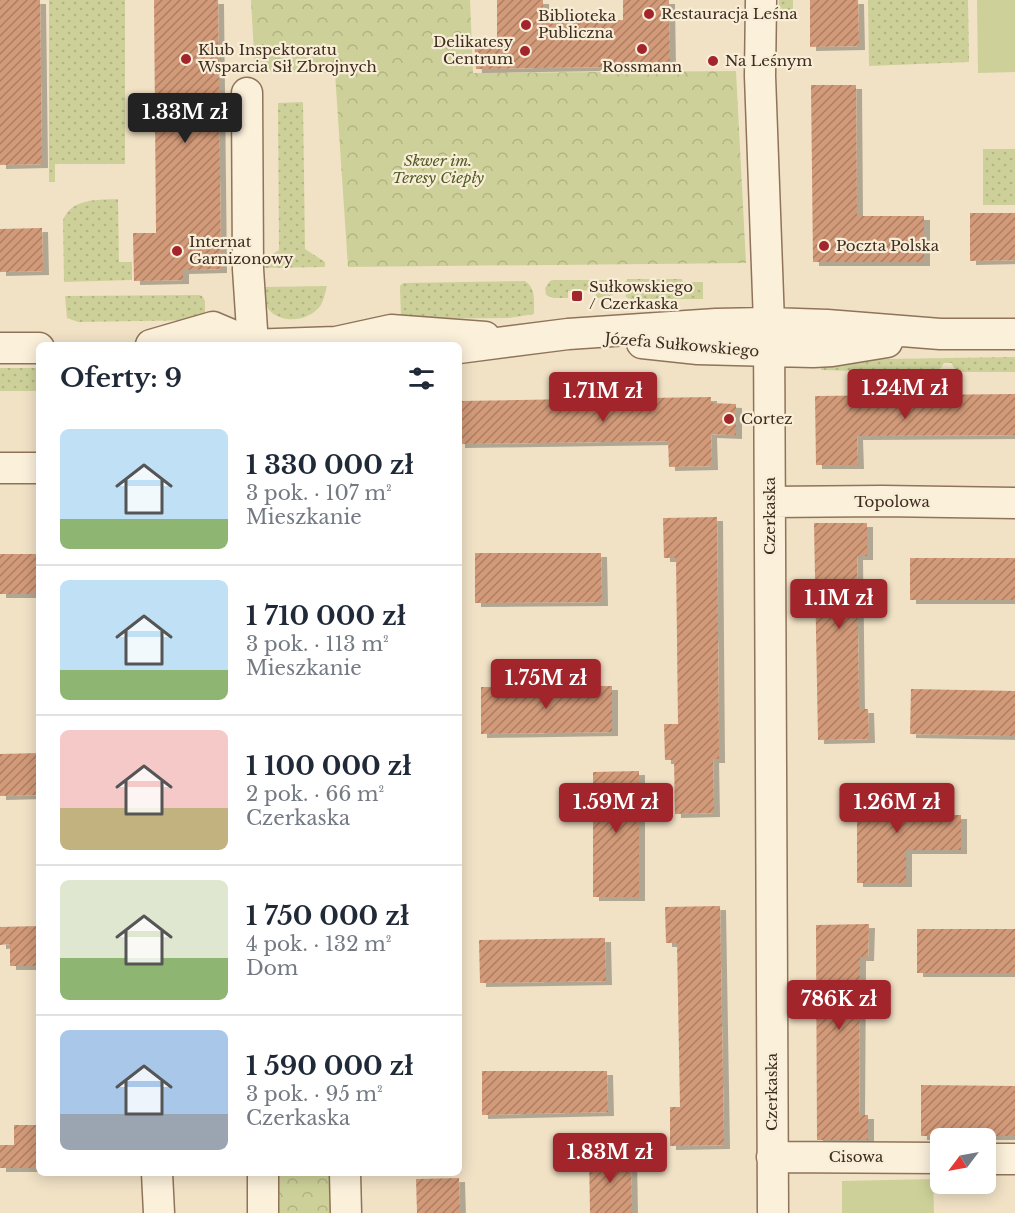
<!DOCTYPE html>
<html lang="pl">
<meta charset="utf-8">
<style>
body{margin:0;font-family:"Libre Baskerville",serif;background:#f6f6f7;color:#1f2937;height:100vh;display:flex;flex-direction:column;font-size:22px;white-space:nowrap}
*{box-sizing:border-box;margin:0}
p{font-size:20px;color:#747a83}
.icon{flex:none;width:33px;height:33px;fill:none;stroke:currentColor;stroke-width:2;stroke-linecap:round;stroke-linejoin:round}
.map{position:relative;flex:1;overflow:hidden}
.drawer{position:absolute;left:36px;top:342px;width:426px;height:834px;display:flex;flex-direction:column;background:#fff;border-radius:9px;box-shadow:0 3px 15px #0003}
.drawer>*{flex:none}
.needle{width:39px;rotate:238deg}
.controls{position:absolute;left:930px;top:1128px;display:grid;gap:12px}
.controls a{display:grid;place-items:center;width:66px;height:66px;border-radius:9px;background:#fff;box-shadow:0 3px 15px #0003;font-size:30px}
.price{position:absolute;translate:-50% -51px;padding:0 14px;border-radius:6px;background:#a2252c;color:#fff;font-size:20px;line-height:39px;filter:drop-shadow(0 2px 3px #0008)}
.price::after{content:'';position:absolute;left:50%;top:36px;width:18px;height:14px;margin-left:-9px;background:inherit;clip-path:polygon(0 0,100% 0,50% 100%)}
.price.active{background:#222;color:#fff}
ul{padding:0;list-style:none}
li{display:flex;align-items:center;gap:18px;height:150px;padding:0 24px}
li+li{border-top:2px solid #e0e1e3}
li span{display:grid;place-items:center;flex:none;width:168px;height:120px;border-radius:9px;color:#555}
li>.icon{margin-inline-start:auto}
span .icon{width:72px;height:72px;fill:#fffc;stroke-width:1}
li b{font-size:26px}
h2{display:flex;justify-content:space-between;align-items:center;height:72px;padding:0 24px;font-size:26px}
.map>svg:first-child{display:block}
.grass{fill:url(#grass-dots)}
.forest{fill:url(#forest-crowns)}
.pitch{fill:#cdd199}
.building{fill:url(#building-hatch);filter:url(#shadow)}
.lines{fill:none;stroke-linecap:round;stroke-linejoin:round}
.minor-casing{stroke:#8f735a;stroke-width:33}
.minor{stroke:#fbf0da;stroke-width:30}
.poi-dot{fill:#a2252c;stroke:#f8edd6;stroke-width:2}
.labels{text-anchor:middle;stroke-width:4.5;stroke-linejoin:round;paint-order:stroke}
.poi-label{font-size:15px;fill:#3e2c1f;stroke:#f8edd6;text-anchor:start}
.park-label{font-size:15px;font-style:italic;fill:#505c24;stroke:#f8edd6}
.street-label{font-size:15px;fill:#3e2c1f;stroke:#f8edd6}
</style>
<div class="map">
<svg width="1015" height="1213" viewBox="0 0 1015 1213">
<defs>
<pattern id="grass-dots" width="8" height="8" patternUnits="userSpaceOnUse" patternTransform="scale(1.5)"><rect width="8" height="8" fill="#cdd199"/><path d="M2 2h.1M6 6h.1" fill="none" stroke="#b1b483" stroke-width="1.8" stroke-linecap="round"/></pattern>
<pattern id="forest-crowns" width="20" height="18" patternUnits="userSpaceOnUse" patternTransform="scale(1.5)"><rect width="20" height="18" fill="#cdd199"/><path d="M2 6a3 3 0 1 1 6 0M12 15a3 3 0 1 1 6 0" fill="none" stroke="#b1b483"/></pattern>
<pattern id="building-hatch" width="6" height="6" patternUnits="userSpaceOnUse" patternTransform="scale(1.5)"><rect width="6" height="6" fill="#d29a79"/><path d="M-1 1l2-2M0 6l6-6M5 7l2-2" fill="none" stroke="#ac7e63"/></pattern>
<filter id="shadow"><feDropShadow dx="6" dy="4" stdDeviation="0" flood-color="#0004"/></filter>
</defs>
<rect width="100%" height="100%" fill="#f1e2c6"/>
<path class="grass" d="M49,0H125V164H55V182H49Z
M779,0H793V13L786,16L779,13Z
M868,0H968L969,62L869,66Z
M303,102L305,249L325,262V267L260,268V262L279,250L278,103Z
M983,149H1015V205H983Z
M118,199L119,262H132V280L64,282L63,220C72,198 97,200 118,199Z
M628,279H682L683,282H703V299H630L626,297L625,282Z
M553,280H606L613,285C619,298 605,297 596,298L595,290L568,291V298H553L546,295L545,288L550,281Z
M525,281C536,288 534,301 534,314L509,318L401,319L400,286L403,283Z
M327,286C325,293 324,299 321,305C310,321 283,325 269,310C264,304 263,295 261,287Z
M199,295L202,296L205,301V320L78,322L67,318L65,296Z
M1015,357V372H963C957,371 953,369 952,363H944L940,369L931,373L821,370V360Z
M0,368H39V391H0Z"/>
<path class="forest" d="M251,0H470L473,73L736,71L746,263L348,267L335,73L255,72Z
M274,1173H337L336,1213H274Z"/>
<path class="pitch" d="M977,0H1015V72L978,73Z
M933,1179L934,1213H842V1181Z"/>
<path class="building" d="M0,0H40L42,164L0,165Z
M154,0H218L221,269L183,270V280L134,281L133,233H156Z
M497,0H543V21L623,20V0H669L670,66L476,69L474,39L497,38Z
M810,0H858L859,46L810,47Z
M811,85H856L857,216H924V262H813Z
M970,213H1015V260L970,261Z
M42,228L43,271L0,272V229Z
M1015,394V435L857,436L858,465H816L815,396Z
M711,397V403L736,404V435L711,434L712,466L669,467L668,441L459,444V401Z
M717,517L719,759H713L714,813L675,814L674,760H665L664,724H678L676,558H664L663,518Z
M814,523H867V556H857L859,709H868L869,739L818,740Z
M475,553H601L602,602L475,603Z
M0,554H39V594H0Z
M910,558H1015V600H910Z
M612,686V732L481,734V687Z
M911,689L1015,691V736L910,734Z
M39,753V795L0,796V754Z
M639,771V897H593V772Z
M857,787H905V815H961V850H906V883H857Z
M720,906L724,1145L670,1146V1107H680L677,943H666L665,907Z
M869,924L868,957H860L859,1115H868V1140H817L816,925Z
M39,926V966H10V944L0,945V927Z
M917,929H1015V973H917Z
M605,938L606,981L480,983L479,940Z
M482,1071H607L608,1112L482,1115Z
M921,1085L1015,1086V1136H921Z
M14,1125H39V1168H0V1145H14Z
M589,1154H631L632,1213H590Z
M459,1178L460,1213H417L416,1179Z"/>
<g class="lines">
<g class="minor-casing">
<path id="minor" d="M761,0L760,76L769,323L773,1213
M247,93L248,269L253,345
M642,343L698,349L813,352L832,351L887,342
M151,345L213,327L253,344
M250,345L336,342L391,330L485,337
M0,348H39
M459,348L568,334L716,324L769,323L827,325L940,334H1015
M0,468H39
M770,502L882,501L1015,503
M772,1157L940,1158
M986,1159H1015
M157,1173L159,1213
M263,1173V1213
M345,1173L346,1213"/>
</g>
<use href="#minor" class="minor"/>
</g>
<g class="poi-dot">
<circle cx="649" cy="14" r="6"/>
<circle cx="526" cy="25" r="6"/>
<circle cx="642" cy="49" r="6"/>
<circle cx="525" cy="51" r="6"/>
<circle cx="186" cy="59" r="6"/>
<circle cx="713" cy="61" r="6"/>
<circle cx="824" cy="246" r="6"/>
<circle cx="177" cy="251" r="6"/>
<rect x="571" y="290" width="12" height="12" rx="3"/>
<circle cx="729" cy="419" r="6"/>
</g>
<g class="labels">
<g class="poi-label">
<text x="661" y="19">Restauracja Leśna</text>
<text x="538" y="21">Biblioteka<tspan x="538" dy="17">Publiczna</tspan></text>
<text x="513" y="47" text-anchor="end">Delikatesy<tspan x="513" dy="17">Centrum</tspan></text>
<text x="198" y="55">Klub Inspektoratu<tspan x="198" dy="17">Wsparcia Sił Zbrojnych</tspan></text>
<text x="725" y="66">Na Leśnym</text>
<text x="642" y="72" text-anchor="middle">Rossmann</text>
<text x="189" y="247">Internat<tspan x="189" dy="17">Garnizonowy</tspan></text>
<text x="836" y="251">Poczta Polska</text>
<text x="589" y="292">Sułkowskiego<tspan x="589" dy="17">/ Czerkaska</tspan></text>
<text x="741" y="424">Cortez</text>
</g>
<g class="park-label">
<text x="438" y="166">Skwer im.<tspan x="438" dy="17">Teresy Ciepły</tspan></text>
</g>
<g class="street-label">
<text transform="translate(682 345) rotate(5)" y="5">Józefa Sułkowskiego</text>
<text x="892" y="507">Topolowa</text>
<text transform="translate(770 516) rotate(-90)" y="5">Czerkaska</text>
<text transform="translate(772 1092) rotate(-90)" y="5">Czerkaska</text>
<text x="856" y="1162">Cisowa</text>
</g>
</g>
</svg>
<div class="controls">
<a><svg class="needle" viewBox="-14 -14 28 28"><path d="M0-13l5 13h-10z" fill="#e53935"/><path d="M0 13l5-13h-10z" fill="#747a83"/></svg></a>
</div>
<b class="price active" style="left:185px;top:144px">1.33M zł</b>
<b class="price" style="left:905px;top:420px">1.24M zł</b>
<b class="price" style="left:603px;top:423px">1.71M zł</b>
<b class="price" style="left:839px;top:630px">1.1M zł</b>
<b class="price" style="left:546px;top:710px">1.75M zł</b>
<b class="price" style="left:616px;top:834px">1.59M zł</b>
<b class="price" style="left:897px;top:834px">1.26M zł</b>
<b class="price" style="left:839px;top:1031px">786K zł</b>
<b class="price" style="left:610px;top:1184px">1.83M zł</b>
<section class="drawer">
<h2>Oferty: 9<svg class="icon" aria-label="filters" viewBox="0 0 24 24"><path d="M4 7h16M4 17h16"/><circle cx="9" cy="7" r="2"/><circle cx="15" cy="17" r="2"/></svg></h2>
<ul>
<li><span style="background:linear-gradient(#bfe0f5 75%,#8fb573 0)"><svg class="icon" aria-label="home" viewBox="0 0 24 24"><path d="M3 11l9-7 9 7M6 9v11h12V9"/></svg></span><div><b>1 330 000 zł</b><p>3 pok. · 107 m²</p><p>Mieszkanie</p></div></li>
<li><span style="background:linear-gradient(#bfe0f5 75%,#8fb573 0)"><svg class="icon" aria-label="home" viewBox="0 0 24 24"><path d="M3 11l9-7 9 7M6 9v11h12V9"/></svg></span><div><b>1 710 000 zł</b><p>3 pok. · 113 m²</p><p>Mieszkanie</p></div></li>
<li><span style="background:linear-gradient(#f6c9c9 65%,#c2b280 0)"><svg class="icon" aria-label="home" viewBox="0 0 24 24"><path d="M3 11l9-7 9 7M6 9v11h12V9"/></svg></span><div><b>1 100 000 zł</b><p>2 pok. · 66 m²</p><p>Czerkaska</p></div></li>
<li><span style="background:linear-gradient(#dfe7d0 65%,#8fb573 0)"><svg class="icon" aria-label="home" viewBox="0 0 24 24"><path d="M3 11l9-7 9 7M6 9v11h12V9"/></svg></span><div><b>1 750 000 zł</b><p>4 pok. · 132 m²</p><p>Dom</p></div></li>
<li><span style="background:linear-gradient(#a9c7e8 70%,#9aa5b1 0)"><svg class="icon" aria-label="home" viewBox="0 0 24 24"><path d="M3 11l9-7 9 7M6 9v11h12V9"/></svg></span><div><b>1 590 000 zł</b><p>3 pok. · 95 m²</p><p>Czerkaska</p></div></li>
</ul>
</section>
</div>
